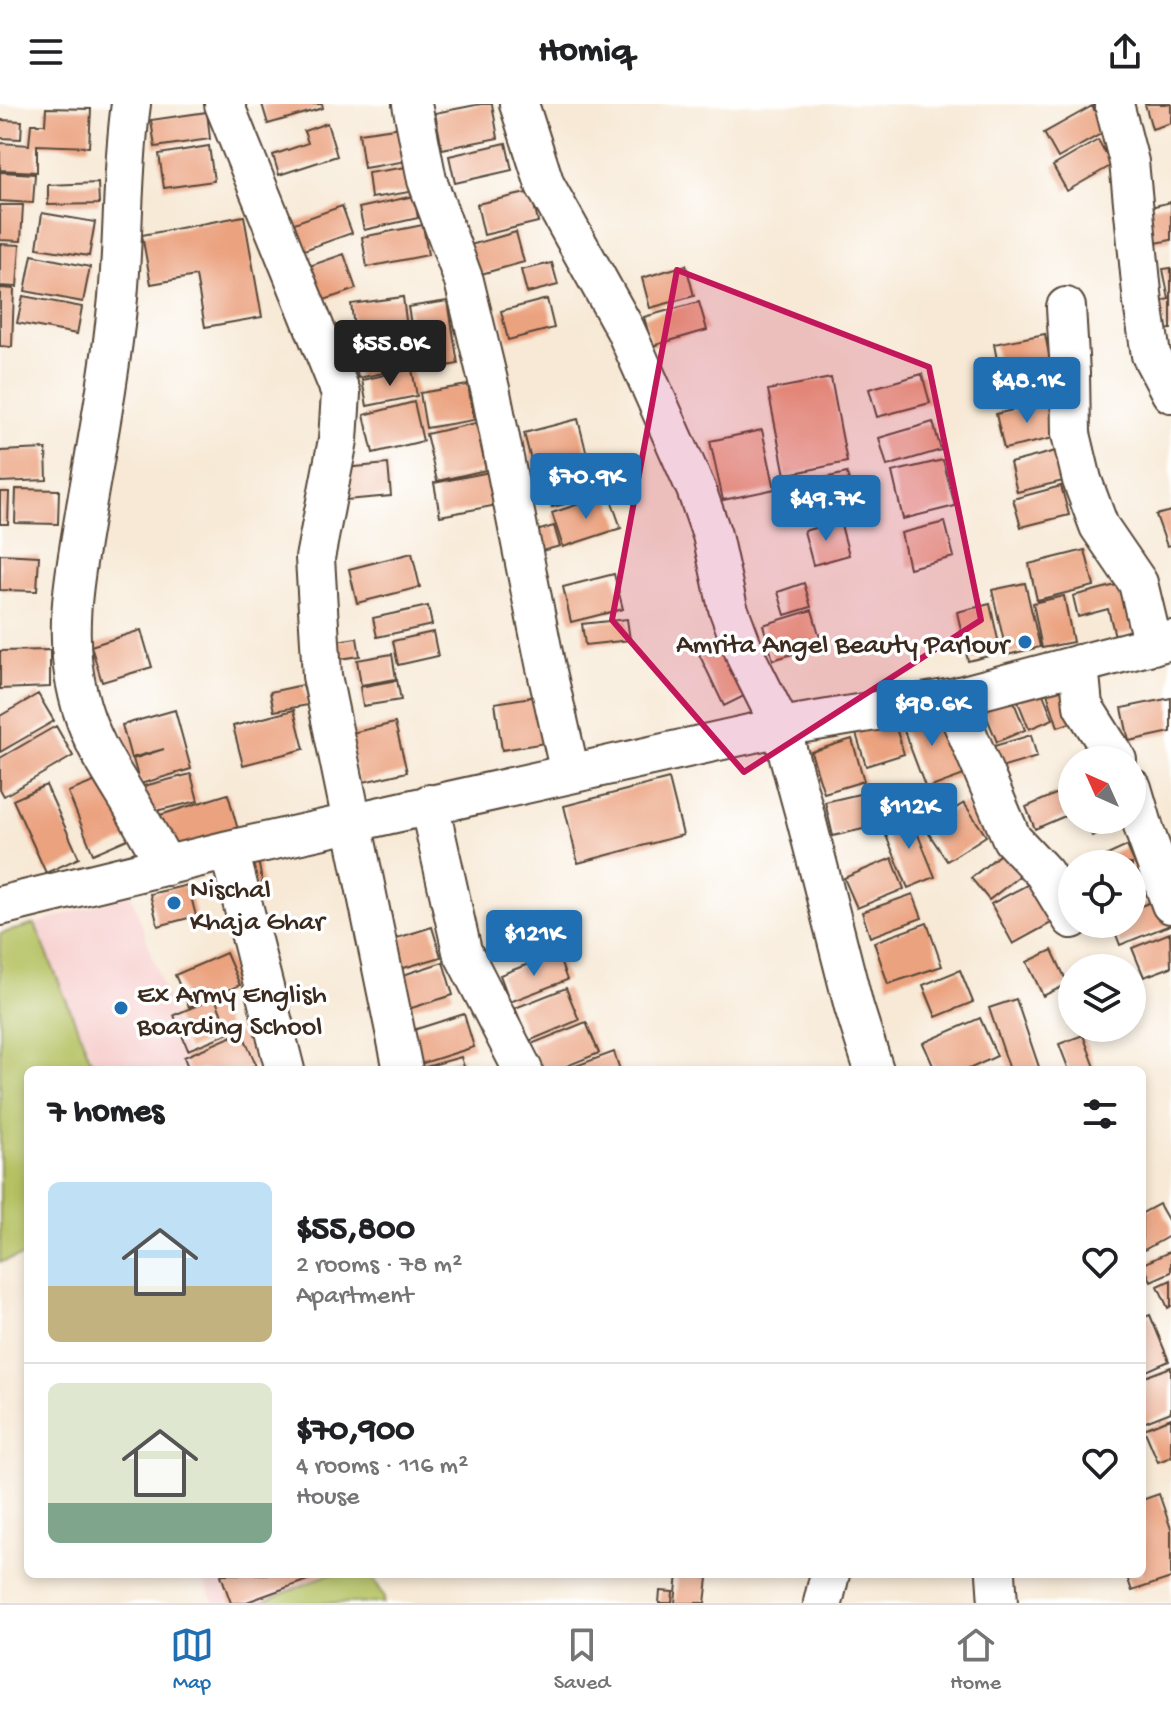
<!DOCTYPE html>
<meta charset="utf-8">
<style>
body{margin:0;font-family:"Gochi Hand",sans-serif;background:#f2f2f2;color:#202124;height:100vh;display:flex;flex-direction:column;font-size:30px;white-space:nowrap}
*{box-sizing:border-box;margin:0}
p{font-size:26px;color:#757577}
.icon{flex:none;width:44px;height:44px;fill:none;stroke:currentColor;stroke-width:2;stroke-linecap:round;stroke-linejoin:round}
.map{position:relative;flex:1;overflow:hidden}
.panel{position:absolute;left:24px;top:962px;width:1122px;height:512px;display:flex;flex-direction:column;background:#fff;border-radius:12px;box-shadow:0 4px 12px #0003}
.panel>*{flex:none}
.needle{width:52px;rotate:315deg}
.tools{position:absolute;left:1058px;top:642px;display:grid;gap:16px}
.tools a{display:grid;place-items:center;width:88px;height:88px;border-radius:50%;background:#fff;box-shadow:0 4px 12px #0003;font-size:40px}
.price{position:absolute;translate:-50% -68px;padding:0 18px;border-radius:8px;background:#1f6fb2;color:#fff;font-size:26px;line-height:52px;filter:drop-shadow(0 2px 4px #0008)}
.price::after{content:'';position:absolute;left:50%;top:48px;width:24px;height:18px;margin-left:-12px;background:inherit;clip-path:polygon(0 0,100% 0,50% 100%)}
.price.current{background:#222;color:#fff}
ul{padding:0;list-style:none}
li{display:flex;align-items:center;gap:24px;height:200px;padding:0 24px}
li+li{border-top:2px solid #e0e0e0}
li span{display:grid;place-items:center;flex:none;width:224px;height:160px;border-radius:12px;color:#555}
li>.icon{margin-inline-start:auto}
span .icon{width:96px;height:96px;fill:#fffc;stroke-width:1}
li b{font-size:34px}
h2{display:flex;justify-content:space-between;align-items:center;height:96px;padding:0 24px;font-size:34px}
header{display:flex;justify-content:space-between;align-items:center;height:104px;padding:0 24px;background:#fff;font-size:36px;font-weight:800}
.tab-bar{display:flex;justify-content:space-around;align-items:center;height:112px;border-top:2px solid #e0e0e0;background:#fff;font-size:22px;color:#757577}
.tab-bar a{display:grid;justify-items:center;gap:4px}
.tab-bar .current{color:#1f6fb2}
.map>svg:first-child{display:block}
.built{fill:#f7d0cf}
.green{fill:#b5c264;stroke:#787641;stroke-width:2}
.building{fill:#eba27f}
.lines{fill:none;stroke-linecap:round;stroke-linejoin:round}
.minor-casing{stroke:#574739;stroke-width:42}
.minor{stroke:#fff;stroke-width:38}
.marked{fill:#c2185b;fill-opacity:0.2;stroke:#c2185b;stroke-width:6;stroke-linejoin:round}
.poi-dot{fill:#1f6fb2;stroke:#fff;stroke-width:3}
.labels{text-anchor:middle;stroke-width:7;stroke-linejoin:round;paint-order:stroke}
.poi-label{font-size:28px;fill:#3b2a1e;stroke:#fff;text-anchor:start}
</style>
<header><svg class="icon" aria-label="menu" viewBox="0 0 24 24"><path d="M4 6h16M4 12h16M4 18h16"/></svg>Homiq<svg class="icon" aria-label="share" viewBox="0 0 24 24"><path d="M12 15V3M7 8l5-5 5 5M5 13v7h14v-7"/></svg></header>
<div class="map">
<svg width="1171" height="1499" viewBox="0 0 1171 1499">
<rect width="100%" height="100%" fill="#fff"/>
<filter id="ink" filterUnits="userSpaceOnUse"><feTurbulence type="fractalNoise" baseFrequency=".0125" numOctaves="2"/><feDisplacementMap in="SourceGraphic" scale="16" xChannelSelector="R" yChannelSelector="G"/><feConvolveMatrix kernelMatrix="1 2 1 2 8 2 1 2 1" color-interpolation-filters="sRGB"/></filter>
<filter id="wash" filterUnits="userSpaceOnUse"><feTurbulence type="fractalNoise" baseFrequency=".006" numOctaves="4" result="noise"/><feDisplacementMap in="SourceGraphic" scale="32" xChannelSelector="R" yChannelSelector="G"/><feGaussianBlur stdDeviation="1.8" result="paint"/><feColorMatrix in="noise" values="0 0 0 0 0 0 0 0 0 0 0 0 0 0 0 0 0 1.4 0 .05"/><feComposite in="paint" operator="in"/></filter>
<g filter="url(#wash)">
<rect width="100%" height="100%" fill="#f7e9d5"/>
<path class="built" d="M131,790L192,966H97L35,820Z
M201,1470H329L261,1499H214Z"/>
<path class="green" d="M35,820L95,966H28V1151L0,1158V830Z
M329,1470H371L384,1492V1499H261Z"/>
<g id="blocks">
<path class="building" d="M262,0H322L323,4L268,20Z
M481,0H492L498,34L442,45L435,9Z
M1145,0H1171V19L1152,25Z
M1092,2L1106,27L1058,54L1044,29Z
M46,4L91,5L89,43L37,41V68L0,66V39L29,41L31,20H45Z
M207,8L210,35L155,43L151,16Z
M0,16L22,17L21,35L0,34Z
M327,19L337,52L279,71L273,51L308,39L304,27Z
M402,23L407,57L364,64L359,29Z
M1098,36L1112,61L1067,87L1053,62Z
M506,39L512,66L455,79L449,52Z
M209,42L214,77L164,84L159,50Z
M407,63L410,88L371,94L368,69Z
M0,68L35,70L33,99L0,97Z
M98,79L99,100L48,101V81Z
M531,88L538,118L484,131L477,100Z
M414,92L418,114L364,126L359,104Z
M1171,98V136L1146,141L1138,106Z
M0,101H23L21,137L0,136Z
M342,102L352,129L304,146L294,119Z
M42,109L95,118L89,152L37,144Z
M244,112L262,213L205,223L196,172L151,180L142,131Z
M423,121L428,151L367,163L362,133Z
M516,128L524,158L474,172L467,142Z
M0,140L20,141L17,183L0,182Z
M344,150L356,185L310,201L298,166Z
M32,151L90,163L83,198L25,187Z
M552,159L558,181L527,189L521,166Z
M686,161L694,192L650,204L642,174Z
M1171,164V225L1165,226L1160,198L1169,195L1163,165Z
M0,184L14,185L12,243L0,242Z
M23,192L82,203L77,230L17,219Z
M403,193L407,224L355,231L351,200Z
M547,195L554,224L508,236L501,207Z
M448,197L458,260L419,267L408,203Z
M699,198L707,226L652,242L644,213Z
M1045,230L1051,261L1000,272L994,240Z
M407,232L413,263L358,274L352,242Z
M412,265L417,292L367,302L362,276Z
M1047,267L1051,292L997,302L993,276Z
M922,270L930,299L877,313L869,285Z
M831,274L847,358L785,371L768,286Z
M468,281L474,316L426,324L420,289Z
M1050,297L1058,333L1004,345L996,310Z
M414,298L423,337L373,349L364,311Z
M578,315L587,351L533,364L524,329Z
M933,318L941,346L887,362L879,334Z
M476,319L486,366L437,377L426,330Z
M762,326L775,385L723,396L710,337Z
M46,345L47,376L0,378V347Z
M1056,347L1063,377L1017,388L1010,359Z
M595,352L604,391L552,403L543,365Z
M943,356L955,402L903,415L892,368Z
M388,360L391,392L346,396L344,364Z
M490,368L497,401L440,412L434,379Z
M847,369L855,404L795,418L788,382Z
M1061,382L1069,411L1021,423L1013,395Z
M16,385L59,386L58,420L15,419Z
M0,388H9L8,420H0Z
M609,390L621,424L563,443L552,409Z
M1171,407V441L1167,442L1156,411Z
M840,417L849,451L813,461L804,427Z
M945,418L954,453L909,464L901,429Z
M554,422L560,442L538,448L533,428Z
M1085,446L1094,482L1037,496L1029,460Z
M412,449L420,483L357,499L349,465Z
M0,450L39,452L37,487L0,486Z
M614,470L623,505L571,518L563,483Z
M804,479L811,503L785,511L778,488Z
M1025,479L1040,543L1007,551L992,486Z
M1120,480L1132,528L1115,532L1108,505L1078,513L1073,492Z
M1064,492L1073,538L1042,544L1033,499Z
M990,500L1001,549L968,557L957,508Z
M428,502L432,521L377,533L373,514Z
M812,506L822,541L773,556L763,521Z
M627,515L630,536L585,541L582,520Z
M141,526L152,563L102,578L91,542Z
M433,528L438,552L398,561L393,537Z
M357,534L360,552L339,555L336,537Z
M724,535L750,589L724,602L698,548Z
M50,546V583L0,585V547Z
M392,550L396,575L361,581L357,556Z
M1067,573L1082,615L1058,623L1044,580Z
M397,576L401,596L363,602L360,583Z
M1039,580L1053,615L1029,625L1015,590Z
M303,581L308,601L274,607L270,588Z
M1007,581L1025,626L997,638L978,592Z
M38,590L54,617L0,648V612Z
M538,592L545,639L502,646L495,599Z
M1171,594V628L1129,637L1122,604Z
M938,602L964,671L926,685L900,616Z
M175,606L191,665L140,680L133,655L164,645L131,654L122,621Z
M294,606L304,645L243,661L233,622Z
M892,611L904,650L866,662L854,623Z
M395,619L407,668L359,679L347,630Z
M56,622L73,652L4,692L0,685V654Z
M1031,631L1037,653L988,668L981,646Z
M852,635L864,677L824,689L811,648Z
M191,670L198,697L147,709L140,683Z
M106,673L130,734L93,750L68,688Z
M669,675L683,731L578,759L564,702Z
M46,681L79,754L46,769L13,696Z
M1067,685L1072,696V709L1035,725L1026,703Z
M868,688L876,722L833,732L825,698Z
M228,690L238,726L167,747L157,712Z
M964,699L986,732L947,757L925,724Z
M910,711L935,773L908,784L882,722Z
M1086,716H1115L1117,721L1092,732Z
M1127,742L1148,789L1132,796V760H1088Z
M256,746L264,787L245,791L237,749Z
M1004,747L1022,770L989,796L971,774Z
M892,754L904,785L857,804L844,774Z
M1040,774L1062,813L1013,840L991,800Z
M188,781L196,812L158,822L150,790Z
M913,790L922,814L870,833L862,808Z
M1160,795L1170,821L1120,841L1112,820H1132V805Z
M927,819L942,862L888,880L874,838Z
M432,823L441,853L390,868L381,839Z
M1170,829L1171,863L1144,873L1132,844Z
M1052,846L1068,880L1043,892L1027,858Z
M226,849L240,881L189,903L175,871Z
M557,849L567,876L510,898L500,871Z
M443,858L453,891L402,907L391,875Z
M960,866L973,898L936,913L923,881Z
M566,884L579,916L529,937L515,904Z
M215,894L229,929L188,946L174,911Z
M1016,895L1040,966H1010L989,904Z
M464,910L474,943L414,962L404,929Z
M980,914L997,952L967,966H935L923,939Z
M586,918L599,949L557,966H541L531,940Z
M242,928L256,961L244,966H189L184,953Z
M1083,931L1096,966H1069L1059,940Z
M614,948L620,966H565Z
M461,953L465,966H418V965Z
M1159,1100L1171,1121V1131L1144,1146L1142,1143V1109Z
M1171,1147V1168L1151,1177L1143,1160Z
M1171,1176V1202L1168,1204L1158,1182Z
M1150,1211L1169,1257L1142,1269V1214Z
M1171,1263V1308L1143,1319L1142,1274Z
M1171,1314V1353L1158,1358L1144,1325Z
M1159,1390L1171,1425V1474L1132,1487L1126,1470H1142V1396Z
M223,1470H324L244,1499H231L221,1471Z
M678,1470L708,1474L705,1499H675Z
M660,1487L673,1488L672,1499H659Z"/>
</g>
</g>
<g filter="url(#ink)">
<use href="#blocks" fill-opacity="0" stroke="#574739" stroke-width="2"/>
<g class="lines">
<g class="minor-casing">
<path id="minor" d="M131,0C122,64 124,129 118,194C111,264 98,334 86,403C76,465 62,527 78,590C88,633 107,661 130,698C142,719 154,740 166,762
M224,0L341,289L338,336L315,454L322,572L403,966
M412,0L427,76L464,177L491,289L545,559L570,669
M519,0L545,81L625,225L696,385L712,431L728,504L747,555L781,623L805,711L854,903L874,966
M1114,0L1129,58L1143,199L1151,251L1171,289
M1066,203L1070,269L1071,330L1082,376L1099,422L1138,479L1153,541
M1079,560L1083,602L1117,656
M952,594L1012,735L1044,769L1072,815
M1132,684L1145,728L1171,800
M429,700L462,847L523,966
M229,746L285,966
M0,802L229,746L781,623L952,594L1171,536
M996,1470L998,1499
M823,1499L830,1470"/>
</g>
<use href="#minor" class="minor"/>
</g>
</g>
<path class="marked" d="M677,166L929,263L981,516L744,668L612,516Z"/>
<g class="poi-dot">
<circle cx="1025" cy="538" r="8"/>
<circle cx="174" cy="799" r="8"/>
<circle cx="121" cy="904" r="8"/>
</g>
<g class="labels">
<g class="poi-label">
<text x="1009" y="548" text-anchor="end">Amrita Angel Beauty Parlour</text>
<text x="190" y="793">Nischal<tspan x="190" dy="32">Khaja Ghar</tspan></text>
<text x="137" y="898">Ex Army English<tspan x="137" dy="32">Boarding School</tspan></text>
</g>
</g>
</svg>
<div class="tools">
<a><svg class="needle" viewBox="-14 -14 28 28"><path d="M0-13l5 13h-10z" fill="#e53935"/><path d="M0 13l5-13h-10z" fill="#757577"/></svg></a>
<a><svg class="icon" aria-label="locate" viewBox="0 0 24 24"><circle cx="12" cy="12" r="6"/><path d="M12 2v4M12 18v4M2 12h4M18 12h4"/></svg></a>
<a><svg class="icon" aria-label="layers" viewBox="0 0 24 24"><path d="M12 4l9 5-9 5-9-5zM3 14l9 5 9-5"/></svg></a>
</div>
<b class="price current" style="left:390px;top:284px">$55.8K</b>
<b class="price" style="left:1027px;top:321px">$48.1K</b>
<b class="price" style="left:586px;top:417px">$70.9K</b>
<b class="price" style="left:826px;top:439px">$49.7K</b>
<b class="price" style="left:932px;top:644px">$98.6K</b>
<b class="price" style="left:909px;top:747px">$112K</b>
<b class="price" style="left:534px;top:874px">$121K</b>
<section class="panel">
<h2>7 homes<svg class="icon" aria-label="filters" viewBox="0 0 24 24"><path d="M4 7h16M4 17h16"/><circle cx="9" cy="7" r="2"/><circle cx="15" cy="17" r="2"/></svg></h2>
<ul>
<li><span style="background:linear-gradient(#bfe0f5 65%,#c2b280 0)"><svg class="icon" aria-label="home" viewBox="0 0 24 24"><path d="M3 11l9-7 9 7M6 9v11h12V9"/></svg></span><div><b>$55,800</b><p>2 rooms · 78 m²</p><p>Apartment</p></div><svg class="icon" aria-label="heart" viewBox="0 0 24 24"><path d="M12 20l-8-8c-3-5 5-10 8-4 3-6 11-1 8 4z"/></svg></li>
<li><span style="background:linear-gradient(#dfe7d0 75%,#7fa58c 0)"><svg class="icon" aria-label="home" viewBox="0 0 24 24"><path d="M3 11l9-7 9 7M6 9v11h12V9"/></svg></span><div><b>$70,900</b><p>4 rooms · 116 m²</p><p>House</p></div><svg class="icon" aria-label="heart" viewBox="0 0 24 24"><path d="M12 20l-8-8c-3-5 5-10 8-4 3-6 11-1 8 4z"/></svg></li>
</ul>
</section>
</div>
<nav class="tab-bar">
<a class="current"><svg class="icon" aria-label="map" viewBox="0 0 24 24"><path d="M3 6l6-2 6 2 6-2v14l-6 2-6-2-6 2zM9 4v14M15 6v14"/></svg>Map</a>
<a><svg class="icon" aria-label="saved" viewBox="0 0 24 24"><path d="M7 4h10v16l-5-4-5 4z"/></svg>Saved</a>
<a><svg class="icon" aria-label="home" viewBox="0 0 24 24"><path d="M3 11l9-7 9 7M6 9v11h12V9"/></svg>Home</a>
</nav>
